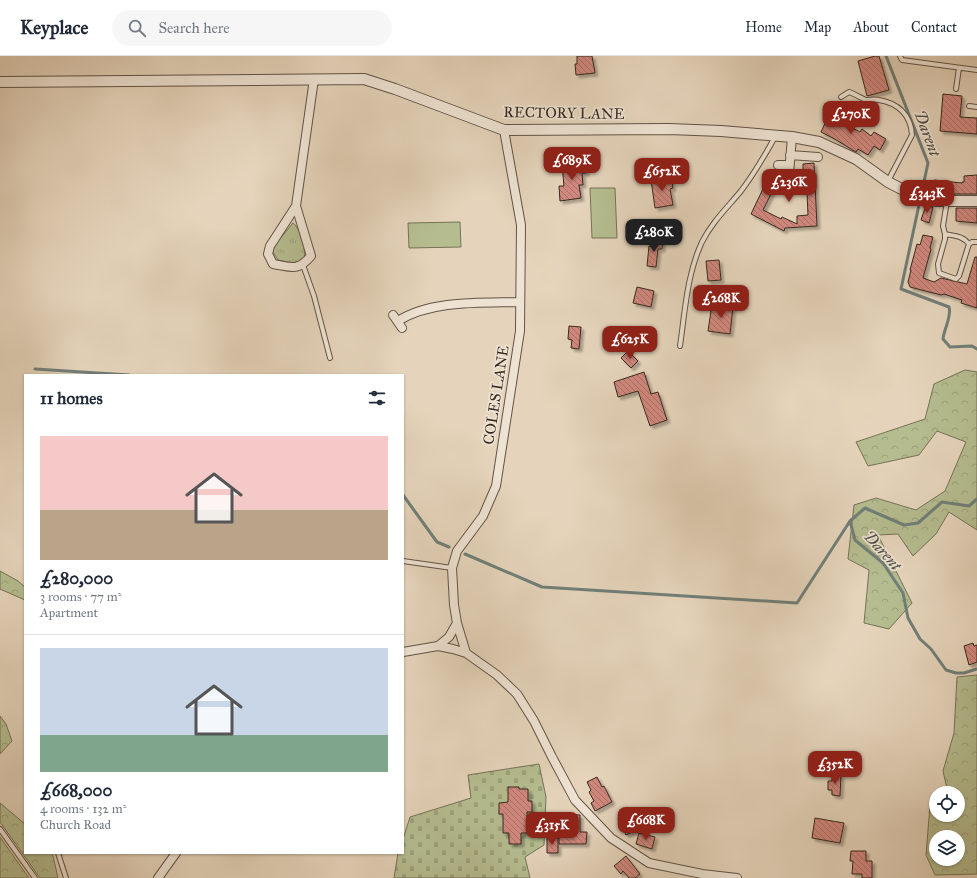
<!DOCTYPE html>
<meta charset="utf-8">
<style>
body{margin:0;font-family:"IM FELL Great Primer",serif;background:#f6f6f7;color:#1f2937;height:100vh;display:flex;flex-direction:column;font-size:15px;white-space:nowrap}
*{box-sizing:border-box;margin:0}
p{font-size:13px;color:#747a83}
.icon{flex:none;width:22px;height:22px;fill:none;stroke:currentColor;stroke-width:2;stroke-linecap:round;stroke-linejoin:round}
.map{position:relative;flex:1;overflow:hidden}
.drawer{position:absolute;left:24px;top:318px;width:380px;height:480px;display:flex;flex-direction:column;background:#fff;border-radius:0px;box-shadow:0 1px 3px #0004}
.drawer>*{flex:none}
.fabs{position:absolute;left:929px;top:730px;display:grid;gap:8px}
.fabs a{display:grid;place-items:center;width:36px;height:36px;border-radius:50%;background:#fff;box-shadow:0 1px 3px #0004;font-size:20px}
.price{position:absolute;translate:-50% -34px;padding:0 9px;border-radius:8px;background:#8f2418;color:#fff;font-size:13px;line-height:26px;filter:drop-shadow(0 1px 2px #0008)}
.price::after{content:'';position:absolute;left:50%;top:24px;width:12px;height:9px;margin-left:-6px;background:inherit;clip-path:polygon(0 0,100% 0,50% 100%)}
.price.active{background:#222;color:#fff}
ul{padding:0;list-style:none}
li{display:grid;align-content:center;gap:8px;height:212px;padding:0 16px}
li+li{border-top:1px solid #e0e1e3}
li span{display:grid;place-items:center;height:124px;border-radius:0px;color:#555}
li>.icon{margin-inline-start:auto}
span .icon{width:72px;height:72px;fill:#fffc;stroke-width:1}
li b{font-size:17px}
h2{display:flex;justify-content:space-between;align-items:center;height:48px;padding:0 16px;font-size:17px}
header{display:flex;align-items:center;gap:24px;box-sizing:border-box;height:56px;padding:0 20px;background:#fff;border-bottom:1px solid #e0e1e3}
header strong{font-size:19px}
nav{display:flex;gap:22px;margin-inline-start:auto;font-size:14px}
.search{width:280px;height:36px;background:#f6f6f7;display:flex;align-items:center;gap:10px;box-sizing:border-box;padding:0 14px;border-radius:22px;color:#747a83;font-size:15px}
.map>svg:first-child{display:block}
.grass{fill:url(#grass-tufts);stroke:#767358}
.forest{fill:url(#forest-crowns);stroke:#767358;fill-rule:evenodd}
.cemetery{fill:url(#cemetery-stones);stroke:#767358}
.garden{fill:#b5bd90;stroke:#767358}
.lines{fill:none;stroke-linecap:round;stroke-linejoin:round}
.stream{stroke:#707f78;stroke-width:3}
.building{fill:url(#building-back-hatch);stroke:#36291f;filter:url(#shadow)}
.service-casing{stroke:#625446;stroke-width:6}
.minor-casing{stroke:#625446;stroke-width:10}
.tertiary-casing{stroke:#625446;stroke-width:12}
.service{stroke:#eee3d3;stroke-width:4}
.minor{stroke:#eee3d3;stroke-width:8}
.tertiary{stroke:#eee3d3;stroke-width:10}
.labels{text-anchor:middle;stroke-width:3.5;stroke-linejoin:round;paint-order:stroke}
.street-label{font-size:15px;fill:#36291f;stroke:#eee3d3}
.water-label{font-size:16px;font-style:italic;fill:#4e4d44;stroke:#eee3d3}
</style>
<header>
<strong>Keyplace</strong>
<div class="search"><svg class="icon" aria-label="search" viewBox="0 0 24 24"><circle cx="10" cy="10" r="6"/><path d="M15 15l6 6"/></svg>Search here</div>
<nav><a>Home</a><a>Map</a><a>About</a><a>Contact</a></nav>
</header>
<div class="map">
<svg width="977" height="822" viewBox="0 0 977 822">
<defs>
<pattern id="grass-tufts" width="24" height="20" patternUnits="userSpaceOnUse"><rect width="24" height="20" fill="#b5bd90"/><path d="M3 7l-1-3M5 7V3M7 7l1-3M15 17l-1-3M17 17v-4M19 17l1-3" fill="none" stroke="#9ca27c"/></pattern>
<pattern id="forest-crowns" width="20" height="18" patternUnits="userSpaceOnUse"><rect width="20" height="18" fill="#b5bd90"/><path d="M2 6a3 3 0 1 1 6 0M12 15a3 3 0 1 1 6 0" fill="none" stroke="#9ca27c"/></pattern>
<pattern id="cemetery-stones" width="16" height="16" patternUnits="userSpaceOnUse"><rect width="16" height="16" fill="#b5bd90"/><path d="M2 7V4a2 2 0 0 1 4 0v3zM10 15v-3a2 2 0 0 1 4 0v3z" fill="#9ca27c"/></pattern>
<pattern id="building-back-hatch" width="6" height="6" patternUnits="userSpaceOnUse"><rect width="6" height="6" fill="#d1887e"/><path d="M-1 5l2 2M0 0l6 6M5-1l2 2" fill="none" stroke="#aa6f67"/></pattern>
<filter id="shadow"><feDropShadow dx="3" dy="3" stdDeviation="1" flood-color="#0004"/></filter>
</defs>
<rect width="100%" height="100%" fill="#e5d4bb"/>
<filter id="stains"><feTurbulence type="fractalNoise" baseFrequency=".005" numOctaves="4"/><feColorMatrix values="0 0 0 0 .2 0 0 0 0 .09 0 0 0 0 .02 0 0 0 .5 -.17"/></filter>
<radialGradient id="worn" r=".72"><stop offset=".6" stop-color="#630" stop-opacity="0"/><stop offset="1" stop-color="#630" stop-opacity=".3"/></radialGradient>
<path class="grass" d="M293,167C299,170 307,196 304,204L293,207L278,204L273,196L274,190Z"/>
<path class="forest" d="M965,314L977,316V474L949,456L936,478L913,500L898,478L878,479L912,547L889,573L864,567L869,514L848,503L854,449L876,442L916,454L945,435L966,386L937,375L919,399L868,410L856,386L925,363L934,328Z
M0,515L18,525L25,531V544L0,533Z
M977,619V818L935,819L926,799L930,749L936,748V759H958V737H948L943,715L954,677L957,621ZM936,781H958V803H936Z
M0,660L6,668L12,685L0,698Z
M0,747L25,768V797H51L53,800L58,822H40L0,766Z
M0,781L29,822H0Z"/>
<path class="cemetery" d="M539,708L546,741L544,789L525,801L530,822H394L398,797H403V783L410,761L471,742L468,719Z"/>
<path class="garden" d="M590,132H615L617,182H592Z
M460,166L461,191L409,192L408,167Z"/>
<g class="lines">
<path class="stream" d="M886,0L928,107L901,233L949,251C952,260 944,273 943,283L950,291L972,290L977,293
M35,313L129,319
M403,439L437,486L449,491
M977,443L969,450L942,446L918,467L904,469L865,452L850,465L855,484L883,507L903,537L908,562L920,583L931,593L946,614L956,617H964L977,613
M465,498L542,531L797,547L850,465"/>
</g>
<path class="building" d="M577,0H592L595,17L576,19L575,8H577Z
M875,0H879L889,34L867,40L858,5Z
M943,38L962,40L960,61L977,62V78L940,75Z
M827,53L839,58L836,63L860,76L862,73L871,80L874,76L886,83L880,94L874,90L868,99L858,93L856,96L833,82L821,76L827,63L824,62Z
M585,106L586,117H582L583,129H579L581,142L560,145L559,130H564L562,109Z
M814,107L817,170L785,172L784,175L751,158L771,116L780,120L763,154L781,163L782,161L797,168V160L808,159L806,115H803V108Z
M977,119V138H938V133L933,132L934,124L962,127V126H964V120Z
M671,121L673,132L670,133L673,149L655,152L651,124Z
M926,149L933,151L929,167L921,164Z
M956,152H977V167L956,165Z
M923,179L933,181L930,192L931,193L923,222L934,226L941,222L967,228L975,201H977V252L961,247L962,244L944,238L941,239L910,231L908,226L911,214H910L917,188L920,189Z
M655,182L663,183L662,193H658L656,211L647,210L649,190L654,191Z
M719,204L721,224L708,225L706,205Z
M637,231L654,235L651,251L633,247Z
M712,248L733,251L730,278L708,275Z
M569,270L581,271L579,293L571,292L572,284L568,283Z
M628,295L638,305L631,312L621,302Z
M644,316L651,338L658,336L667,364L650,370L638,335L618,341L614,326Z
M973,587L974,590L977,589V606L969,609L964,590Z
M832,718L841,719L840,740L832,739V734H828V725H832Z
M597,721L602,731L604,730L612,746L595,755L591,747L594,745L589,736L591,734L587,726Z
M508,731H519V733H528V745H532V756H527V777H521V788H509V777H503V758H499V747L508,746Z
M630,757L637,774L626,779L618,763Z
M562,758L580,759V776H587L586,788H559V768H562Z
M815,762L844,767L840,787L812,782Z
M639,777L655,781L652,793L636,788Z
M547,782H558V797H547Z
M851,795H866V805H872V822H862V818H852L853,805H850Z
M626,800L640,818L635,822H629L623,815L621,818L614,810Z"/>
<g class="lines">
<g class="service-casing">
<path id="service" d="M900,0L902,4L977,14
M956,33L959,12
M841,41L849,36C855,38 861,42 866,44C870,44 875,43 879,44C898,47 911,59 912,79L888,125
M969,50L977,51
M947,145L943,170L945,178V183L938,208L939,217L956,223L959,220L969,188L972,186H977
M945,178C955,180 963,180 969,188
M303,209L314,240L330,302
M680,290C685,255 687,218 702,186C712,166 727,152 741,135C754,118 765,99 775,81
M403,505L452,512
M0,773L35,822
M58,797L66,822"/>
</g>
<g class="minor-casing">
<path id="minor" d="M790,99L818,101
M778,109H789
M789,118L792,81
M296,150L311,200C297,216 292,211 273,208L268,198L270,190L296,150L314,23
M393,259L402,272
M398,265C431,244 481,247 519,246
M438,590L449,581L457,567
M403,596L438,590L453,593L466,597L497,619L517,638L534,665L552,701L575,744L611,782L649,807L702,818L737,822
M466,597L457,567L454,549L452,512L457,495L483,460L496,430L520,275L521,169L504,74
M158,822L176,797"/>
</g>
<g class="tertiary-casing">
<path id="tertiary" d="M0,26L364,23L395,33L504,74L669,73L721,75L792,81L819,86L856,103L888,126L917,141L937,145H977"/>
</g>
<use href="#service" class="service"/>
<use href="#minor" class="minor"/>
<use href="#tertiary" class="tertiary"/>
</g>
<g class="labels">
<g class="street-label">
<text transform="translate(564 57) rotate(1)" y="5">RECTORY LANE</text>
<text transform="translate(496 339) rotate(-81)" y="5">COLES LANE</text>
</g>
<g class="water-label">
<text transform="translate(928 77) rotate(70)" y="6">Darent</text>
<text transform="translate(883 494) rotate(48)" y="6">Darent</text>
</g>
</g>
<rect width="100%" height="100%" filter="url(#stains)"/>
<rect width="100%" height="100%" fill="url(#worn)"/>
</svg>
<div class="fabs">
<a><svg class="icon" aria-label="locate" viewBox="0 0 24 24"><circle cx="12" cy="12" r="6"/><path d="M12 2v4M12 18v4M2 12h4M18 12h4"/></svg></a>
<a><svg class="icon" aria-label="layers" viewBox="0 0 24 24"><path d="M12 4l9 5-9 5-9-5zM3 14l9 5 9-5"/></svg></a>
</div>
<b class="price" style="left:851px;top:79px">£270K</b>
<b class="price" style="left:572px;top:125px">£689K</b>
<b class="price" style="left:662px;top:136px">£652K</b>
<b class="price" style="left:789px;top:147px">£236K</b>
<b class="price" style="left:927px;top:158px">£343K</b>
<b class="price active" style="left:654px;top:197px">£280K</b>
<b class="price" style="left:721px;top:263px">£268K</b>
<b class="price" style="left:630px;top:304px">£625K</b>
<b class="price" style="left:835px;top:729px">£352K</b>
<b class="price" style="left:646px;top:785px">£668K</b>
<b class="price" style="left:552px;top:790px">£315K</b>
<section class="drawer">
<h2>11 homes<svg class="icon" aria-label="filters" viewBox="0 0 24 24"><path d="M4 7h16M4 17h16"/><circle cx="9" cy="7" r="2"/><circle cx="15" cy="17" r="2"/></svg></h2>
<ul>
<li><span style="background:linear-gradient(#f6c9c9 60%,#b9a48a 0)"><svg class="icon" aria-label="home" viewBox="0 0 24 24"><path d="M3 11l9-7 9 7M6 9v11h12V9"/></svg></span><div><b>£280,000</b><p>3 rooms · 77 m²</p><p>Apartment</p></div></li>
<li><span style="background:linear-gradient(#c9d6e8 70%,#7fa58c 0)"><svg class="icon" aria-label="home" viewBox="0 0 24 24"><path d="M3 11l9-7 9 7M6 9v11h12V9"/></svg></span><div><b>£668,000</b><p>4 rooms · 132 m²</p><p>Church Road</p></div></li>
</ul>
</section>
</div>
